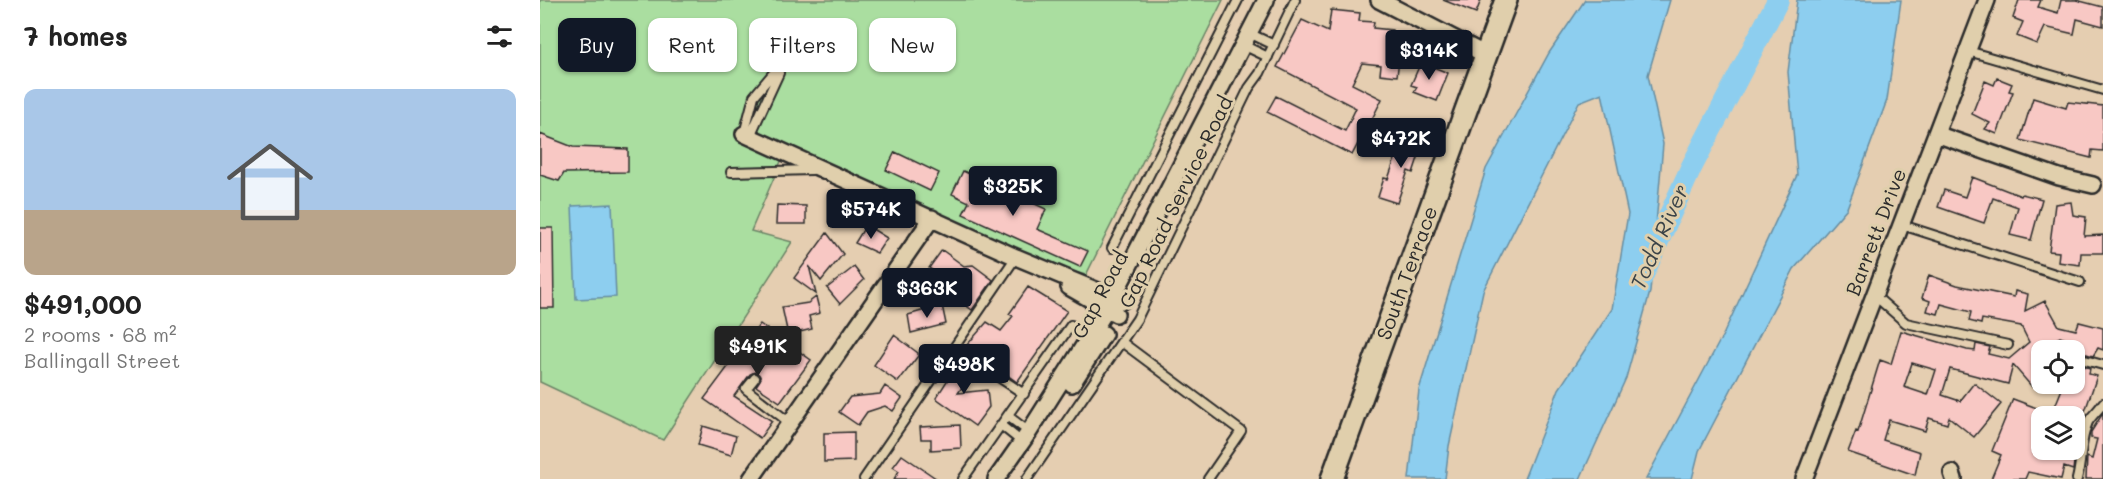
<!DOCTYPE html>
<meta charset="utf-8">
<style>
body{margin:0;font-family:Mali,sans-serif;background:#f6f6f6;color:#222;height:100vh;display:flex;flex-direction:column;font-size:22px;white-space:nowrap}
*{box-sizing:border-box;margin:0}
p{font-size:20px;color:#767676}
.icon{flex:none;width:33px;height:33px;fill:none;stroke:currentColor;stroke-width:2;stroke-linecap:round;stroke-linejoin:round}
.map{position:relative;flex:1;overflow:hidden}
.panel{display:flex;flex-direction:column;background:#fff;width:540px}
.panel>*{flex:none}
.top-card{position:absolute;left:18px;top:18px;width:570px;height:54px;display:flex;gap:12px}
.fabs{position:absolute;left:1491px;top:340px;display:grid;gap:12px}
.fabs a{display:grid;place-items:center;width:54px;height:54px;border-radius:12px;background:#fff;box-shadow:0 2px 4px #0004;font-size:30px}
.price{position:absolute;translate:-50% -51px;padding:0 14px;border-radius:6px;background:#111827;color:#fff;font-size:20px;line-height:39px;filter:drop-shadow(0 2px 3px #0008)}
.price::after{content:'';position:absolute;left:50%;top:36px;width:18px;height:14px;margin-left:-9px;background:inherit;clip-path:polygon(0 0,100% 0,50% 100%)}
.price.selected{background:#222;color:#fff}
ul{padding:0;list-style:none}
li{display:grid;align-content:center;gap:12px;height:318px;padding:0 24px}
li+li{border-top:2px solid #e0e0e0}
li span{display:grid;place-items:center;height:186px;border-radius:12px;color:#555}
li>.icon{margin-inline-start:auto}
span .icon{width:108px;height:108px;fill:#fffc;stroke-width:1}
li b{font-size:26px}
h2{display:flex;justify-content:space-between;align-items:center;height:72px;padding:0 24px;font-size:26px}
.tag{padding:0 21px;border-radius:12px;background:#fff;box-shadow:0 2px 4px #0004;font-size:21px;line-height:54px}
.tag.selected{background:#111827;color:#fff}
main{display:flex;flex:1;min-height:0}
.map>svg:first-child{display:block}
.green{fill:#aadea0;stroke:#6a8466;stroke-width:1.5}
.water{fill:#8dceef;stroke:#668da1;stroke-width:1.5}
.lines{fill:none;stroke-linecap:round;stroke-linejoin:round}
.river{stroke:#8dceef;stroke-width:22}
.building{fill:#f8c8c4;stroke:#2b2b2b;stroke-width:1.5;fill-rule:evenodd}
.lane-casing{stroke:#2b2b2b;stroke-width:12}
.street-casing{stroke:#2b2b2b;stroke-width:20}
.secondary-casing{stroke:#2b2b2b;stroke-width:26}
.lane{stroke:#e0cfac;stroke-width:8}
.street{stroke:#e0cfac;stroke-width:15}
.secondary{stroke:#e0cfac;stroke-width:21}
.labels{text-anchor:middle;stroke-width:6;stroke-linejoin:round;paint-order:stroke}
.street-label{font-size:20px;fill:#2b2b2b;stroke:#e0cfac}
.water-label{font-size:21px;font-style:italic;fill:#3a4348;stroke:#e0cfac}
</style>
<main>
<section class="panel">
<h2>7 homes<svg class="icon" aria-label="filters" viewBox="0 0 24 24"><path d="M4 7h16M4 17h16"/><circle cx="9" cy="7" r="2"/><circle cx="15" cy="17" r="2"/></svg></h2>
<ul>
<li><span style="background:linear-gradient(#a9c7e8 65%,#b9a48a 0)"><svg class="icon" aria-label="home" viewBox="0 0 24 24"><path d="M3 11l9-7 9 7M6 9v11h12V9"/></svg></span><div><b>$491,000</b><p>2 rooms · 68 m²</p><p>Ballingall Street</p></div></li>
</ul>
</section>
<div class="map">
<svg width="1563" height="479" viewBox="0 0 1563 479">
<rect width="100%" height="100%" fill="#e5ceb1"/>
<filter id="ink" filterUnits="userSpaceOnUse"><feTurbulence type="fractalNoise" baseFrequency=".0167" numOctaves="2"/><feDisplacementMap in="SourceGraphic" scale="12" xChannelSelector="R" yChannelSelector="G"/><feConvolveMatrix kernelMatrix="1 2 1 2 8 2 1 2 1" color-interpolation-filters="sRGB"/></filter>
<g filter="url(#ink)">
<path class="green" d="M0,0H683L546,275L476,257L245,152L211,231L252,242L123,440L0,382Z"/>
<path class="water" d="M1045,0H1130L1108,75L1123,144L1110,292L1086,378L1040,479H984L1019,389L1072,309L1088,214L1062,93L1039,102L943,291L909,446L905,479H869L879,390L946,169L1009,53Z
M1257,0H1361L1347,100L1307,208L1254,269L1159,451L1152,479H1106L1184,333L1257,175L1248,72Z
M72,204L76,297L36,299L32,206Z"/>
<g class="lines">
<path class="river" d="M1101,279L1151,168L1238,0"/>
</g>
<path class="building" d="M903,0H941L936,13Z
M1479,0H1501L1498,7L1518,13L1521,0H1536L1563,7V26L1537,19L1534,34L1505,27L1497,44L1477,36L1483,22L1473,18Z
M791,10L820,13L819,21L834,22L833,28L852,30V36L870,38L868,52L860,51L857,76L840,74L841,65L822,63L812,84L842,99L832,119L835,120L826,140L821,138L812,155L727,112L736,96L805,131L816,108L737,67L762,20L788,32Z
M881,62L908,73L897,101L874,92L877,87L871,85Z
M1457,78L1472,84L1469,91L1473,92L1457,134L1445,129L1450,123L1432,114L1445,81L1454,85Z
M1493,98L1526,108L1528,102L1563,106V151L1552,150L1551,158L1480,140Z
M0,134L33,147L88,149V172L24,173L19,181L0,175Z
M863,136L883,143L873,173L868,171L857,203L838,197L844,178L848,179Z
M355,152L399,173L390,191L346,170Z
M423,171L506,209L497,229L548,251L540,267L423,214L429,202L412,194Z
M1432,177L1481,196L1482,194L1502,199L1491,240L1470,235L1478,207L1453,198L1444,223L1398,207L1404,190L1425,197Z
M1531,202L1533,215L1546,217L1544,236L1563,235V253H1541L1540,265L1518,262L1519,252L1509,251L1515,204Z
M237,205L266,206V224H236Z
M326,225L347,238L337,253L315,243Z
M0,228H13L14,308H0Z
M287,233L303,254L281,281L269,266L276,294L254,278Z
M402,250L424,266L433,265L453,280L432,310L387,277L392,270L389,268Z
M314,267L324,280L300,304L287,288Z
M1389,275L1417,285L1474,297L1475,291L1488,294L1485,311L1505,301L1519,326L1536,330L1539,322L1563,328V350L1558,348L1553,356L1540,352L1541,347L1537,346L1538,343L1520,337L1502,346V379L1492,387L1473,365L1468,384L1410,369L1402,395L1420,401L1434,383L1461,404L1434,437L1409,417L1407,424L1389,418L1385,431L1349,420L1343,440L1380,452L1375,475L1308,452L1316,431L1318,432L1340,360L1351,364L1361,331L1427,350L1435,351L1436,344L1450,347L1448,354L1469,359L1489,342L1481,326L1442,319L1441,324L1429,321L1431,312L1401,304L1398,314L1387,311L1390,301L1382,298ZM1372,363L1396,370L1388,395L1364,387Z
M488,287L527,311L477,382L426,346L447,322L461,331L473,316L469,314Z
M276,297L280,313L269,316L272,329L248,335L242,307L268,303Z
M402,305L406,324L371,333L368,315Z
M220,324L271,360L240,402L216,386L221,378L215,372L210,374L194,396L232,421L220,438L164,399Z
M354,335L378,353V356L358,382L334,365Z
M421,359L435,369L418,393L447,390L449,407L435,426L396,398Z
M1536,364L1550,368L1549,374L1557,376L1543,417H1535L1543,419L1539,428L1534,427V417H1518L1513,411L1524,384H1534Z
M345,386L362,398L353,411L345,406L327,412L318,425L299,412L310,397L340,394Z
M1473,399L1502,410V450H1530L1529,452L1535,454L1533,470L1524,467L1521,479L1488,472L1485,479H1451L1461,455L1452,451Z
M1563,413V479H1546L1547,457L1552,459L1557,439L1551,438V432Z
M420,425L421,448L391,450V439H381L380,427Z
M163,426L196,436L191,455L158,445Z
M314,432V461L284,462V433Z
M362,455L397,479H354L359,471L353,467Z"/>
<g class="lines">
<g class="lane-casing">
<path id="lane" d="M709,33L734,45
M703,45L728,57
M1428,51L1563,90
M204,134L214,96L246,58
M210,136L239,73
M191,172L272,170
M1362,225L1540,282
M572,248L698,0
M1334,295L1366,323L1468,345
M583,343L701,431L668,479
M415,348L484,394
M1534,357L1563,365
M215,378L206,389L250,423
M468,416L489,432
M462,426L482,442
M324,479L476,257
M423,479L531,325
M487,479L597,319L709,88L720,73L755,0
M1537,479C1542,460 1540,440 1548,422C1552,415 1559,410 1563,403"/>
</g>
<g class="street-casing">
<path id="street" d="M839,0L946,55
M204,134L476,257L582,301
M1396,134L1519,177L1553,185
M529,287L576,314
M532,384L564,334
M1412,473L1414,479
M211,479L392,218
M456,479L489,432L567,309L726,0
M1264,479L1447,0"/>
</g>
<g class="secondary-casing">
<path id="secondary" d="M792,479L966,0"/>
</g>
<use href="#lane" class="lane"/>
<use href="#street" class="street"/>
<use href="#secondary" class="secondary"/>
</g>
</g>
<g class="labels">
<g class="street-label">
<text transform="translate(636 202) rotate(-64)" y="7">Gap Road Service Road</text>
<text transform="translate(1336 232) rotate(-69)" y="7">Barrett Drive</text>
<text transform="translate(867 273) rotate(-70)" y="7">South Terrace</text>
<text transform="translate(560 295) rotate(-62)" y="7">Gap Road</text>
</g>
<g class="water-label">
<text transform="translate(1120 237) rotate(-66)" y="7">Todd River</text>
</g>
</g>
</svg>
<div class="fabs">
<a><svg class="icon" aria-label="locate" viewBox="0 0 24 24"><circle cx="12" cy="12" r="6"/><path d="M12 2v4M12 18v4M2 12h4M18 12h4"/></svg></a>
<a><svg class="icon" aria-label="layers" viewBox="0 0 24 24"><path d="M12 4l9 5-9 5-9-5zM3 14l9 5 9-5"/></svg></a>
</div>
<b class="price" style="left:889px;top:81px">$314K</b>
<b class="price" style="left:861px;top:169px">$472K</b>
<b class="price" style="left:473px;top:217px">$325K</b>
<b class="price" style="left:331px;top:240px">$574K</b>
<b class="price" style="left:387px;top:319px">$363K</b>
<b class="price selected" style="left:218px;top:377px">$491K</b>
<b class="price" style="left:424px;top:395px">$498K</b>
<div class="top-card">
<a class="tag selected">Buy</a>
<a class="tag">Rent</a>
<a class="tag">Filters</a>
<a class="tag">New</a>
</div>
</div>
</main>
